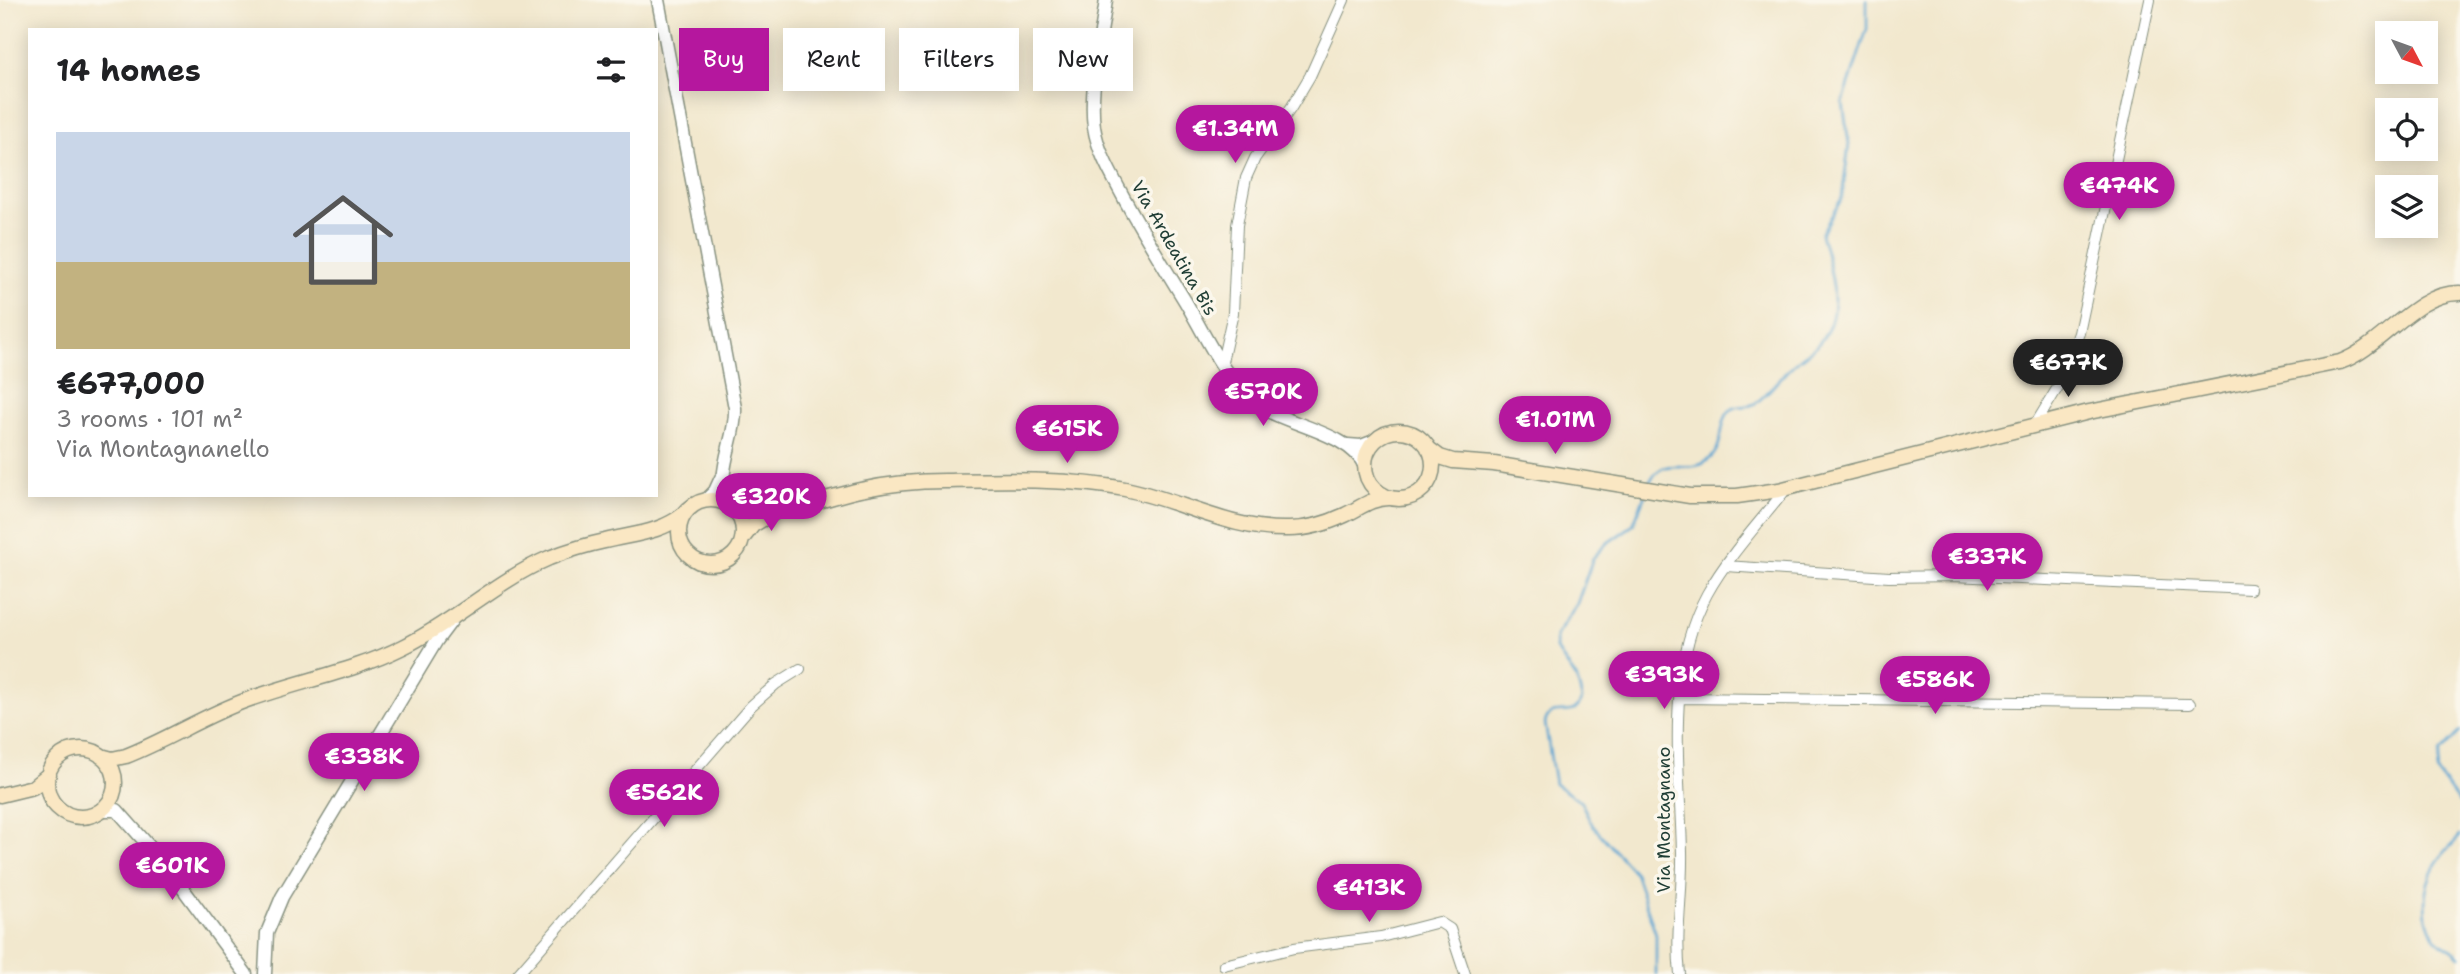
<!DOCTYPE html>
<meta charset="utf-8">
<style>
body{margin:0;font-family:"Shantell Sans",sans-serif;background:#f6f6f6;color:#202124;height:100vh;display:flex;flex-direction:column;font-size:26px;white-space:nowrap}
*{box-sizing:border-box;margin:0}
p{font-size:23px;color:#757577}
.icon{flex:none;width:38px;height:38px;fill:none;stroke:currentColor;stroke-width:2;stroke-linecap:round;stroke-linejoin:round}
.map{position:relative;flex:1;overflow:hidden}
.details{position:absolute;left:28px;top:28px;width:630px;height:469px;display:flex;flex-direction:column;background:#fff;border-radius:0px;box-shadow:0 4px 18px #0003}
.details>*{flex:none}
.guide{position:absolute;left:679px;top:28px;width:665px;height:63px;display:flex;gap:14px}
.needle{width:46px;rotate:131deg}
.tools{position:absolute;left:2375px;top:21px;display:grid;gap:14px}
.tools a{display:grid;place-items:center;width:63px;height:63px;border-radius:0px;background:#fff;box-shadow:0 4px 18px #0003;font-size:35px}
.price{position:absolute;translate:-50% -60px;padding:0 16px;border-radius:24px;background:#b5179e;color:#fff;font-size:23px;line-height:46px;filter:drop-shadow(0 2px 4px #0008)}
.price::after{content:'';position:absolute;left:50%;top:42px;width:21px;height:16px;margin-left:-10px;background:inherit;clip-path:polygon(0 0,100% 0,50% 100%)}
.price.on{background:#222;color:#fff}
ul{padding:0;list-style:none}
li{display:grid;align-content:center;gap:14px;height:371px;padding:0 28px}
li+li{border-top:2px solid #e0e0e0}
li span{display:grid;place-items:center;height:217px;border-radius:0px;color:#555}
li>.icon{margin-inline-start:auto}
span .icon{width:126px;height:126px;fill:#fffc;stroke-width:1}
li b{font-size:30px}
h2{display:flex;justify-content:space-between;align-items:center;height:84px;padding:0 28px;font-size:30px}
.chip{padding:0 24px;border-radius:0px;background:#fff;box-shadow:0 4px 18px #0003;font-size:24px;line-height:63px}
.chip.on{background:#b5179e;color:#fff}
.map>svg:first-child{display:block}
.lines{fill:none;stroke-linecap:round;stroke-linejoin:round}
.stream{stroke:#5aa4d1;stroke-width:2.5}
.minor-casing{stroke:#889281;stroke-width:12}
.tertiary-casing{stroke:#889281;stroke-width:15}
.secondary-casing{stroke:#889281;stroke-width:17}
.minor{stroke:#fff;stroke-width:10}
.tertiary{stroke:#fff;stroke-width:12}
.secondary{stroke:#fae7c3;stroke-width:14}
.labels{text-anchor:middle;stroke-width:7;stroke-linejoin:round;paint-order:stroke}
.street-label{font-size:18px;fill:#1f3d34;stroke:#fbf7ec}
</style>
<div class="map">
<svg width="2460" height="974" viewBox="0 0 2460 974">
<rect width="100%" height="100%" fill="#fbf7ec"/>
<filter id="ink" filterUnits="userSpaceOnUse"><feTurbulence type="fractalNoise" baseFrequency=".0143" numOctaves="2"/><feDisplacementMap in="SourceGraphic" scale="14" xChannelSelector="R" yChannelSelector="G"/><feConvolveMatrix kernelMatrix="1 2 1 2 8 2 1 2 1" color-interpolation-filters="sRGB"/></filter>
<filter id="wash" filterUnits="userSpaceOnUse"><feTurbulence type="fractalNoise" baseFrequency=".00686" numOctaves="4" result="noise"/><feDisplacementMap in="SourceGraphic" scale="28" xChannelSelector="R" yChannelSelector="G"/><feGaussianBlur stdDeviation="1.57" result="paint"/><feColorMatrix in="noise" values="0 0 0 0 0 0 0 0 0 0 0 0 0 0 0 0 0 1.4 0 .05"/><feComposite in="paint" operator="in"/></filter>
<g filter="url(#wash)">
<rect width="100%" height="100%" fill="#f2e8ce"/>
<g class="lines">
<path class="stream" d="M1648,486C1662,451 1687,476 1707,461C1727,447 1717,420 1732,409C1740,404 1749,409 1757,402C1770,392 1779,378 1791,367C1800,358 1811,352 1819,343C1846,311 1830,269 1821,234L1842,198L1849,144L1843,103L1867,29V0
M1645,495L1633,525L1606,544L1593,558L1577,604L1556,636V649L1577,679L1582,699C1574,724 1551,700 1545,723L1555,784L1581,802L1593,826L1635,873L1656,934V974
M2460,732L2440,753L2437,772L2460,804
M2460,836C2452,846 2440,855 2435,866C2423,888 2421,915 2434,936C2441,946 2453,948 2460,957"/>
</g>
</g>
<g filter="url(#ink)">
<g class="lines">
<g class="minor-casing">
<path id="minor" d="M1222,362L1233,313L1237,225L1246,178L1255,158L1291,108L1310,76L1344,0
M2035,425L2061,382L2079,333L2150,0
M1726,566L1889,577L1953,576L2250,589
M1680,698L2190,704
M1224,965L1294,948L1381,937L1439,922L1450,929L1465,974
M518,974L751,706L776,684L800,669
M1680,974C1675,933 1683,893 1682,852C1680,768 1665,671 1707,594C1728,556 1760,522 1787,488"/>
</g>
<g class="tertiary-casing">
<path id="tertiary" d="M658,0L735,408C737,440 711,477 731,507
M1106,0C1101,37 1089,91 1094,127C1098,153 1113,177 1125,200C1144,234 1164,267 1185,301C1204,333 1226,383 1257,405C1286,425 1352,433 1365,467
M1348,445L1361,446L1374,441
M706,500L715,491L721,478
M103,810H117L164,863L246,974
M265,974L267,933L282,897L437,640L452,620"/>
</g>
<g class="secondary-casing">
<path id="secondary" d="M1365 465a34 34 0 1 1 68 0a34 34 0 1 1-68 0Z
M1428,448L1440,457L1453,461L1494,464L1690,496H1737L1779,490L2089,412L2340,362C2382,347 2415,292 2460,293
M679 532a32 32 0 1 1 64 0a32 32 0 1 1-64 0Z
M731,507C773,520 819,499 860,490C888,484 916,481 945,481C1004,480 1067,478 1125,489C1180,500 1232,531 1289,529C1308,529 1328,523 1345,515C1360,508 1371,498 1389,498
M742,539L753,525L775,512
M47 783a34 34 0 1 1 68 0a34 34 0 1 1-68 0Z
M101,756L112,759L126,756C167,740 205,715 247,700C299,681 353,672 403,647C454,622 496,581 549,558C567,551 586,545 605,541C633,534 661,533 684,514
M0,795L33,787L49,774"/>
</g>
<use href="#minor" class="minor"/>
<use href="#tertiary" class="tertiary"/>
<use href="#secondary" class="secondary"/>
</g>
</g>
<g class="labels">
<g class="street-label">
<text transform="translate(1174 248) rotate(60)" y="6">Via Ardeatina Bis</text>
<text transform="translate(1664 820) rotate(-90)" y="6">Via Montagnano</text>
</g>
</g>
</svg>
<div class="tools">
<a><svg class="needle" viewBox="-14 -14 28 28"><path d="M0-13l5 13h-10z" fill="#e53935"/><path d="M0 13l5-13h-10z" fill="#757577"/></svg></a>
<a><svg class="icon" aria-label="locate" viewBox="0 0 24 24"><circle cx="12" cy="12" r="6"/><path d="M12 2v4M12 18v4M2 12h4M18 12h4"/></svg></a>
<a><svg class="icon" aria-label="layers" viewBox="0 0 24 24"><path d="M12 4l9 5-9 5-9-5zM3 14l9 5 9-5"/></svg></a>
</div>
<b class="price" style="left:1235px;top:165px">€1.34M</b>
<b class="price" style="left:2119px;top:222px">€474K</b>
<b class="price on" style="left:2068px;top:399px">€677K</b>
<b class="price" style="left:1263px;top:428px">€570K</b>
<b class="price" style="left:1555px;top:456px">€1.01M</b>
<b class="price" style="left:1067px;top:465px">€615K</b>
<b class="price" style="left:771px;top:533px">€320K</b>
<b class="price" style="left:1987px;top:593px">€337K</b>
<b class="price" style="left:1664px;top:711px">€393K</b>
<b class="price" style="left:1935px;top:716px">€586K</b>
<b class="price" style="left:364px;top:793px">€338K</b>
<b class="price" style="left:664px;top:829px">€562K</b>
<b class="price" style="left:172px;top:902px">€601K</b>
<b class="price" style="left:1369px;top:924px">€413K</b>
<div class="guide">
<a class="chip on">Buy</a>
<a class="chip">Rent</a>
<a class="chip">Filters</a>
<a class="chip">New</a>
</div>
<section class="details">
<h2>14 homes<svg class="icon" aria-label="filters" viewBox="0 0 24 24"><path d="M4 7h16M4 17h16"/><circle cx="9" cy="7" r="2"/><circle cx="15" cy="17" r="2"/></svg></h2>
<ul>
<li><span style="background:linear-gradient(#c9d6e8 60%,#c2b280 0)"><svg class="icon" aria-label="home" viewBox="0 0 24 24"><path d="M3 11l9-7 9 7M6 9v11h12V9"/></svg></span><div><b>€677,000</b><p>3 rooms · 101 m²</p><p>Via Montagnanello</p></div></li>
</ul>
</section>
</div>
